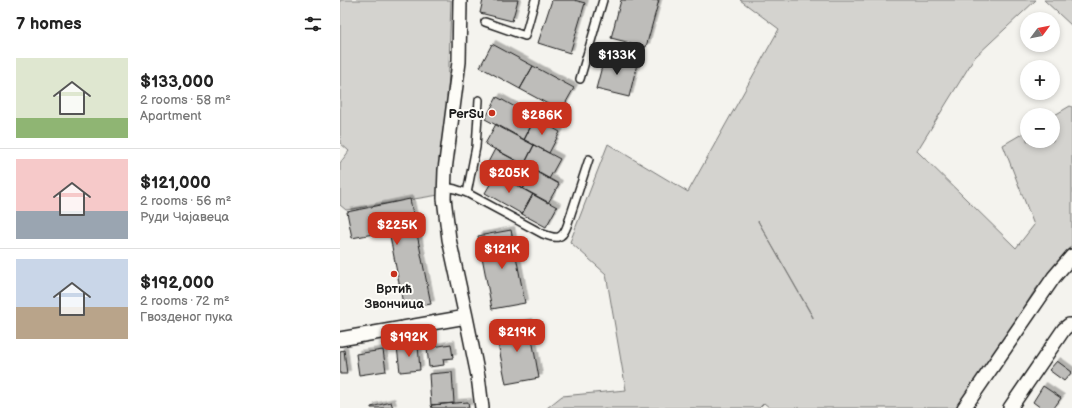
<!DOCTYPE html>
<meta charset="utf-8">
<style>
body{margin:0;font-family:"Balsamiq Sans",sans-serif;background:#f6f6f6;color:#222;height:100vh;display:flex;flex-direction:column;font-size:15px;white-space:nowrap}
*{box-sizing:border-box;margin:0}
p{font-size:13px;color:#767676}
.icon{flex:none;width:22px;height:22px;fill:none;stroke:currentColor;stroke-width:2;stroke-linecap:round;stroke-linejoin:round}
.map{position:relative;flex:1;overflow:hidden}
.drawer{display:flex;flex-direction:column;background:#fff;width:340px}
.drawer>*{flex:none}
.needle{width:26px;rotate:58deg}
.tools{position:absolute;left:680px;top:12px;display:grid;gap:8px}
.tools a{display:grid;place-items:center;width:40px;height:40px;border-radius:50%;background:#fff;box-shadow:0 2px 6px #0003;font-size:20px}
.price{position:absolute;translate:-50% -34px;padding:0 9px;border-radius:8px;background:#c8321e;color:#fff;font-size:13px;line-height:26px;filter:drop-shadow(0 1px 2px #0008)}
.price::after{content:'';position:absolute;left:50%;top:24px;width:12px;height:9px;margin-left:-6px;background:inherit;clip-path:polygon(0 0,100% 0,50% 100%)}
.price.active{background:#222;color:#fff}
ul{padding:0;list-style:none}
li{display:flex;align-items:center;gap:12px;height:100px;padding:0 16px}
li+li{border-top:1px solid #e0e0e0}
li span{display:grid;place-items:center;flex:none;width:112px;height:80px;border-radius:0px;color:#555}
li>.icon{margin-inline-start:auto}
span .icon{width:48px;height:48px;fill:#fffc;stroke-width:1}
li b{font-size:17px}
h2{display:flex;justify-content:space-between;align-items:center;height:48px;padding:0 16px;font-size:17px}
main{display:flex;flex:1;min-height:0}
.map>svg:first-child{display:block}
.green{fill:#d4d3cf;stroke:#787876;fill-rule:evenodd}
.building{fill:#bebdba;stroke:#1c1c1c;filter:url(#shadow)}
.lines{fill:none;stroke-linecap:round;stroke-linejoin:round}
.service-casing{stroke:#1c1c1c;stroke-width:10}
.minor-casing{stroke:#1c1c1c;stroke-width:16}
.service{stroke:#fdfcf7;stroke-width:7}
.minor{stroke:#fdfcf7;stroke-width:13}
.poi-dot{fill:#c8321e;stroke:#fdfcf7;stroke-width:1.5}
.labels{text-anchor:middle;stroke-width:4;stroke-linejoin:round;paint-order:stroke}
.poi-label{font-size:13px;font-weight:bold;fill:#1c1c1c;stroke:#fdfcf7;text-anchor:end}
</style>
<main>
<section class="drawer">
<h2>7 homes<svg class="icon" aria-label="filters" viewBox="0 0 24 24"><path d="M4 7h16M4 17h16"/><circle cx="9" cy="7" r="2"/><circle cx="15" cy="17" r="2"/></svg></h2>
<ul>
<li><span style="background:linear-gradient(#dfe7d0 75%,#8fb573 0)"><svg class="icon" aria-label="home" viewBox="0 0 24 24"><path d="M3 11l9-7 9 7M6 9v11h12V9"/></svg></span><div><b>$133,000</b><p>2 rooms · 58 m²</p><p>Apartment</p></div></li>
<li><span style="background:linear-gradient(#f6c9c9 65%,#9aa5b1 0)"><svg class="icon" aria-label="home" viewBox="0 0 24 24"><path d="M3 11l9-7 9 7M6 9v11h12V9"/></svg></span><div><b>$121,000</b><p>2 rooms · 56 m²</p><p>Руди Чајавеца</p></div></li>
<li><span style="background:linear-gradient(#c9d6e8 60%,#b9a48a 0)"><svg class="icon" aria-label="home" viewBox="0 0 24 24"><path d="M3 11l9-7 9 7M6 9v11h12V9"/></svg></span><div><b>$192,000</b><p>2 rooms · 72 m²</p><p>Гвозденог пука</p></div></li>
</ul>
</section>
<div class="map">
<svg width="732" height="408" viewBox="0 0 732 408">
<defs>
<filter id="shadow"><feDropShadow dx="3.5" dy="-3.5" stdDeviation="0" flood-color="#0004"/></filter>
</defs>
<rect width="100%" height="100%" fill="#f4f3ee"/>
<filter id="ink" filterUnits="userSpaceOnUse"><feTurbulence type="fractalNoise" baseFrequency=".025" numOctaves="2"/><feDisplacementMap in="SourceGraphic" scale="8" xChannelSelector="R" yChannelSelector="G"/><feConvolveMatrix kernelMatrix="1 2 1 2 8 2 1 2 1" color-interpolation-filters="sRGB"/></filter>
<g filter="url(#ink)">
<path class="green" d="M0,0H111L105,194L6,210L0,205V163L9,151L0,143Z
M400,0H696L635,57L577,151L676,248L694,225L663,145L687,131V141H713V116L730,106L732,107V245L695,290L638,379L617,408H430L424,403L419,408H207L222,396L286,390L266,274L230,242L268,144L348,192L439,29ZM418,221L473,317V318Z
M704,0H732V26Z"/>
<path class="building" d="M143,0H178L172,21L140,13Z
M212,0H234L245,3L230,53L198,43Z
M281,0H319L306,47L271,38Z
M152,44L193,66L180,89L140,67Z
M265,55L297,64L289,97L256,89Z
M193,66L234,88L221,111L180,89Z
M157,97L195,118L184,140L145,119Z
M195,118L220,132L209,153L184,140Z
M156,124L194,145L184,165L145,144Z
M194,145L220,159L209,179L184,165Z
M155,149L194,170L183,189L145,168Z
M194,170L219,184L208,203L183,189Z
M156,174L193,194L182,214L145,193Z
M193,194L217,207L206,227L182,214Z
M70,199L91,304L64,309L49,231L12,238L7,212Z
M171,230L185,303L152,309L138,236Z
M189,322L199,378L166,384L155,328Z
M111,344L113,358L103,359L104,365L89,367L87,348Z
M78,345L80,370L60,372L57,347Z
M4,350L7,374H0V351Z
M43,350L46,371L19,375L16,354Z
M717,361L732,372L724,381L709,370Z
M112,372L114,403L91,405L89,374Z
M703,386L721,398L714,408H701L693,402Z
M51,402L53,408H31V407Z
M128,402L129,408H92L91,405Z"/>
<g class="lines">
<g class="service-casing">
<path id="service" d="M145,22L185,36L195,0
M240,79L263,0
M105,187L115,189L127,193L203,234C216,239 222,240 227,226L249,159
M127,193L136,147L139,100"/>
</g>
<g class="minor-casing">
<path id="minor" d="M120,0L119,62L105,170L104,198L109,239L126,317L138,376L142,408
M0,339L126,317
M624,408L714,277L732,256
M670,408L724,329L729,325H732"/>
</g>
<use href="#service" class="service"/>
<use href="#minor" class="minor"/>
</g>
</g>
<g class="poi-dot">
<circle cx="152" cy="113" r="4"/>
<circle cx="54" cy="274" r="4"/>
</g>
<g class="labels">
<g class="poi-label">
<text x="144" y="118">PerSu</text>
<text x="54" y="293" text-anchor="middle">Вртић<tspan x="54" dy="15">Звончица</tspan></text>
</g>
</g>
</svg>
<div class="tools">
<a><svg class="needle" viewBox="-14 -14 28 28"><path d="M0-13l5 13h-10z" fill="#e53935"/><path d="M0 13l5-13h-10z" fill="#767676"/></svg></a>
<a>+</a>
<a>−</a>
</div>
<b class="price active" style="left:277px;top:76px">$133K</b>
<b class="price" style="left:202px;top:136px">$286K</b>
<b class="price" style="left:169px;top:194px">$205K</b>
<b class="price" style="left:57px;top:246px">$225K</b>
<b class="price" style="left:162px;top:270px">$121K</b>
<b class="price" style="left:177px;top:353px">$219K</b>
<b class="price" style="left:69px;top:358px">$192K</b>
</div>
</main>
